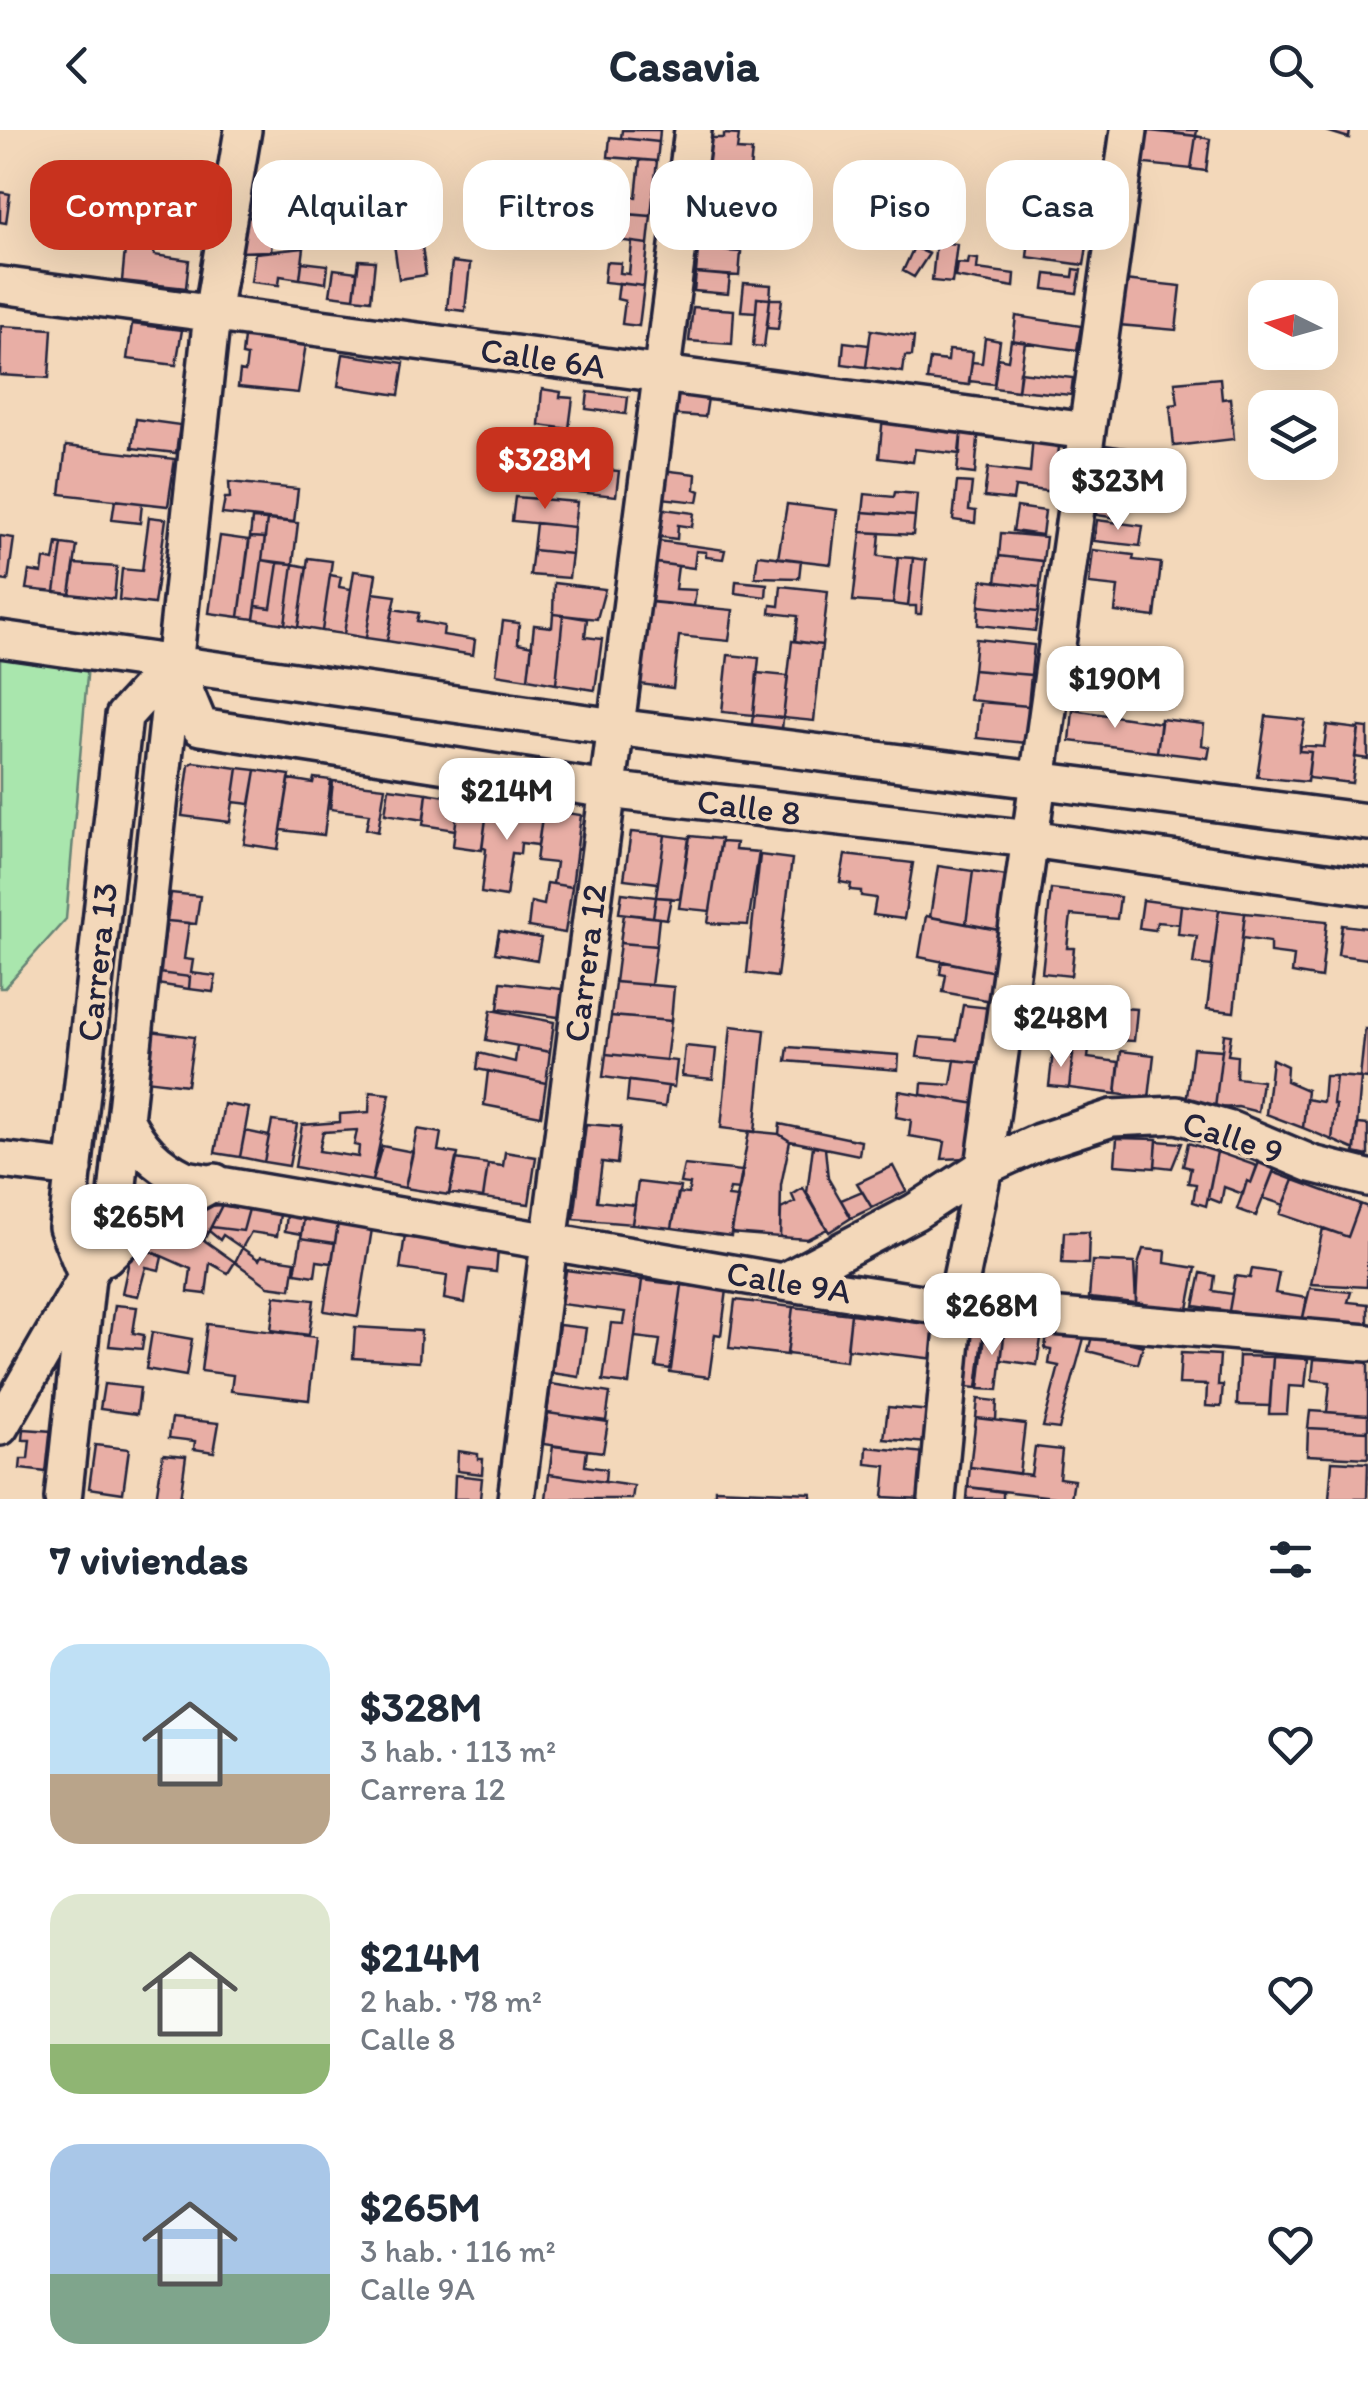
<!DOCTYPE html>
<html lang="es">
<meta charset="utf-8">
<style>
body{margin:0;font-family:Itim,sans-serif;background:#f2f2f3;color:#1f2937;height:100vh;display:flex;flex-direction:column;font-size:38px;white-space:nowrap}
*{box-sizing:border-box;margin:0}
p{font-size:32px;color:#747a83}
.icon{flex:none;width:55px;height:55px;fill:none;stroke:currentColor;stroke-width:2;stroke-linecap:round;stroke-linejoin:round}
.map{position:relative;height:1369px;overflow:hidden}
.side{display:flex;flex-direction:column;background:#fff;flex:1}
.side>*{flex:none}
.top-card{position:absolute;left:30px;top:30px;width:1310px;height:90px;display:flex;gap:20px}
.needle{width:65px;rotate:275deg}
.fabs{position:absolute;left:1248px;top:150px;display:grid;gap:20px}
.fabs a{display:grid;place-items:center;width:90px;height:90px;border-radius:20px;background:#fff;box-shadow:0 10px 40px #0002;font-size:50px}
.price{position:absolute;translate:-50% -85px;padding:0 22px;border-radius:20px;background:#fff;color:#222;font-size:32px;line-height:65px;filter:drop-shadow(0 2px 5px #0008)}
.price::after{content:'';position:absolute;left:50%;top:60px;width:30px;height:22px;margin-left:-15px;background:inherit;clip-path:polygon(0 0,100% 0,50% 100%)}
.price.on{background:#c8321e;color:#fff}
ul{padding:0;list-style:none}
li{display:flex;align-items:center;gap:30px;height:250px;padding:0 50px}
li span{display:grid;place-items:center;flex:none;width:280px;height:200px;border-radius:30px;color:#555}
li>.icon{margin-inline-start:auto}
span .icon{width:120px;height:120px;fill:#fffc;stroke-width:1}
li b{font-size:42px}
h2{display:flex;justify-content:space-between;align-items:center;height:120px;padding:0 50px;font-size:42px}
.pill{padding:0 35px;border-radius:30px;background:#fff;box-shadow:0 10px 40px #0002;font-size:35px;line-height:90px}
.pill.on{background:#c8321e;color:#fff}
header{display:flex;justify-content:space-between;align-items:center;height:130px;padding:0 50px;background:#fff;font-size:45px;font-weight:800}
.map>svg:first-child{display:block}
.green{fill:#a9e6ad;stroke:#668474;stroke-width:2.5}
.building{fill:#e8aea5;stroke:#22223b;stroke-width:2.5;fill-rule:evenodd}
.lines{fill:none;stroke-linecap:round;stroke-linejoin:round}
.minor-casing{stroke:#22223b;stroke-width:42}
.minor{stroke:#f3d8ba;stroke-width:35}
.labels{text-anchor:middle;stroke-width:8;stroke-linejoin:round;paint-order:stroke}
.street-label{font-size:35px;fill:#22223b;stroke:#f3d8ba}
</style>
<header><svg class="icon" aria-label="back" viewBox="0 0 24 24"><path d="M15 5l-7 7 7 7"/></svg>Casavia<svg class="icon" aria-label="search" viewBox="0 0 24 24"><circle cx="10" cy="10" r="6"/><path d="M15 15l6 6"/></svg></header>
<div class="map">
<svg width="1368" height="1369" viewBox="0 0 1368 1369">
<rect width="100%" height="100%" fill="#f3d8ba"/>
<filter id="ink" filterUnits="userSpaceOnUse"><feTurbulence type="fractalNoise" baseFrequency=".01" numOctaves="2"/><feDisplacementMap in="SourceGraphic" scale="20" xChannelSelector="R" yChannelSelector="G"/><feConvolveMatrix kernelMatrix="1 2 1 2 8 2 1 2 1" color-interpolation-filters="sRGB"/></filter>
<g filter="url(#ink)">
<path class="green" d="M0,513L89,523L66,789L4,858H0Z"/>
<path class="building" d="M622,0H660L659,12L621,8Z
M1141,0L1196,6L1191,39L1136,33Z
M1150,0H1197L1196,6Z
M1323,0H1350L1349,8Z
M724,4L739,5L737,20L752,21L750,40L706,37L709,8H724Z
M1196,6L1210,9L1206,41L1191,39Z
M610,7L659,12L657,31L608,27Z
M640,30L657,31L651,86L595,81L597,63L636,67Z
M913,59L931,61L928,90L909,88Z
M0,62L10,64L6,93L0,92Z
M703,71L747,74L743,118L695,114L698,78H702Z
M612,83L651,86L648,114L609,109Z
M244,87L275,88L271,121L239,122Z
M1052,90L1090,95L1087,116L1049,111Z
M1029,108L1087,116L1084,135L1027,127Z
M126,109L155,112L154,125L189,130L186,158L122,151Z
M421,109L426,145L399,149L394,114Z
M632,112L648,114L644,156L604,152L606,132L621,133L620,143L629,144Z
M936,112L957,114L952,153L932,151Z
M914,117L929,124L914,147L903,141Z
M304,118L300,149L280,146L279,155L251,152L255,123Z
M698,119L741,122L739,146L696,143Z
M969,128L978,129L977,139L1015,144L1014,157L955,147L957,133L968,134Z
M359,130L375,131L371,170L354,168Z
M302,132L328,135L326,153L300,149Z
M452,132L470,134L465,181L447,179Z
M334,139L357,142L354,168L330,165Z
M1074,139L1081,140L1077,163L1044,159L1046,144L1073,147Z
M696,143L730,146L728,164L694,161Z
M1124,150L1181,156L1176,200L1119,195Z
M619,153L644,156L639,196L622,194L625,171L617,169Z
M744,153L771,155L770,169L757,168L756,182L741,181Z
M757,168L770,169L764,217L753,216Z
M770,169H782L778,199L767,198Z
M693,177L734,180L732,214L689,211Z
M1016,186L1081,196L1077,220L1013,211Z
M132,194L182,200L176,235L127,229Z
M1,196L52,199L49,248L0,245Z
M871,200L914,207L912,226H905L903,242L866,237Z
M244,207L306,214L298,263L238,257L240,241L245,242L247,226L242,225Z
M985,208L1000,211L994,254L969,251L972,232L982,233Z
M1011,210L1025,212L1018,261L994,258L998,228L1008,230Z
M844,212L869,215L866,237L842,234Z
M949,220L973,222L969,255L927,250L930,229L948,231Z
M343,224L404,233L399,265L338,256Z
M1020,242L1073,248L1071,265L1018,260Z
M1220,248L1222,269L1230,268L1234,309L1174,316L1170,275L1178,274L1175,252Z
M542,259L561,262L560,267L573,268L569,299L539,295Z
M588,262L628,267L626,284L586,279Z
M668,264L708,268L705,287L666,284Z
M883,286L962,295L960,324L915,319L913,332L879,328Z
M136,289L180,295L176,323L132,318Z
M962,295L979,297L975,344L957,342Z
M1033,305L1060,308L1054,362L1015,357L1013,370L984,367L988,338L1030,343Z
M1105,315L1133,319L1124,389L1097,385Z
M66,316L175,329L168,376L60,364Z
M547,334L619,341L616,366L566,361L568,341L547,339Z
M654,339L696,344L695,359L700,361L698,372L651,367Z
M229,352L298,359L294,392L222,384L225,368H230Z
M957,352L972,353L969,380L976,381L975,393L953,390Z
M895,362L917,364L915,386L863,382L865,364L894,367Z
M515,367L577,372L574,397L512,391Z
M115,370L142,373L140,393L112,390Z
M787,374L837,380L831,434L778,428Z
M649,377L694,383L692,397L678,395L677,409L646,405Z
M1017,377L1045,381L1042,405L1013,401Z
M863,382L915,386L913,405L861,402Z
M149,387L166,389L154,474L119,470L122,439L142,441Z
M252,389L267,390L265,408L250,407Z
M267,390L298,393L293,434L262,430Z
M1097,390L1143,396L1140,416L1094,411Z
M536,393L574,397L572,424L533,420Z
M861,402L880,403L878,426L898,428L893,474L853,471Z
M1001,403L1046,407L1043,431L999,426Z
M0,406L14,408L8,451L0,450Z
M220,406L249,410L239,487L209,483Z
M250,407L265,408L254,489L239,487Z
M645,409L725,420L723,429L706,427V422L696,421L694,438L642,431Z
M57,413L62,414L55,462L26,459L29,441L42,443L44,429L54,431Z
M62,414L77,416L70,464L55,462Z
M533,420L572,424L569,448L530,445Z
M1093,420L1134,425L1133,430L1161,433L1155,487L1115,482L1118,457L1089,454Z
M758,425L801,430L799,448L755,447Z
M999,426L1043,431L1040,457L996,452Z
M898,427L913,428L908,476L893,474Z
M308,428L332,431L322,501L298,497Z
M913,428L926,430L921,484H916V476H908Z
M262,430L278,433L271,478L256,476Z
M648,432L678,436L675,459L696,460L694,476L643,471Z
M278,433L293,434L285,494L254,489L256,476L271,478Z
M75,434L117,437L114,469L70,464Z
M293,434L307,437L298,497L285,494Z
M354,441L376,444L366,508L344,504Z
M330,445L341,447L339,457L351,459L344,504L322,501Z
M982,450L1040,457L1038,482L979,476Z
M736,451L767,454L766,467L735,463Z
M554,453L605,459L597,489L553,484Z
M781,456L828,461L822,515L795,511L798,486L770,483L771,475L779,476Z
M373,463L396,466L387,511L366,508Z
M649,472L733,480L729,511L679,506L673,558L639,554Z
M979,476L1038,482L1035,501L978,495Z
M393,479L419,483L417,491L444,496L443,505L475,510L473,525L387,511Z
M553,484L563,485L556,554L528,549L534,495L552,497Z
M563,485L587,489L585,507L602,509L595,560L556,554Z
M503,491L519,493L518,513L532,516L528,549L496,544Z
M976,509L1034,515L1031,545L973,540Z
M792,511L822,515L814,591L783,588Z
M728,525L759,528L753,585L722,582Z
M973,540L1031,545L1028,576L969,570Z
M757,543L788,546L783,588L753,585Z
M980,572L1028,576L1027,613L977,608Z
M1073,580L1161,593L1157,622L1070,611Z
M753,585L783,588L781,612L750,609Z
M1266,586L1305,590L1299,621L1311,622L1307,652L1257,647Z
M1161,589L1204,594L1202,615L1210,617L1208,628L1157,622Z
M1327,595L1359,599L1352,653L1308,648L1311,622L1299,621V615L1324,617Z
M1359,597L1368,598V629L1355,627Z
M194,632L238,638L230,692L182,686L189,635Z
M238,638L256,640L250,674L233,672Z
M256,640L290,645L278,719L244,714Z
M314,648L331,650L324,705L281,700L289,649L313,653Z
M333,651L385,657L378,702L366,699L369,684L330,679Z
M389,658L427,663L424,690L385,684Z
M427,663L459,668L455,700L423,695Z
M459,668L488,672L482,720L453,716Z
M493,673L543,680L538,715L521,713L520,724L512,723L506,767L481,763L486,719L482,717L486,689L490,690Z
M543,680L581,685L572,757L553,754L556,733L536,731Z
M631,702L665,705L658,753L624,749Z
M665,705L689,708L680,769L656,767Z
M690,706L721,709L710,781L679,778Z
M721,712L736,713L735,720L759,722L748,795L708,793Z
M760,725L792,729L777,847L747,843Z
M845,725L913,733L904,789L873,785L876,768L861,766V761L850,760L851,754L840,752Z
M938,736L973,741L966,794L930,787Z
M973,741L1007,746L1003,801L966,794Z
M547,753L572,757L565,803L528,797L531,772L544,775Z
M1051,759L1120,767L1117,789L1071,785L1067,818H1074L1071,846L1042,843Z
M171,763L200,766L196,794L167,791Z
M622,763L656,767L653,787L619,783Z
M656,767L671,768L667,789L653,787Z
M1143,770L1181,775L1179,794L1157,792L1155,800L1139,798Z
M1181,775L1219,780L1212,836L1193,834L1197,806L1178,804Z
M1219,780L1245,783L1234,882L1207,879Z
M1245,783L1327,791L1321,848L1292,843L1294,826L1270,823V812L1242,808Z
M624,784L659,788L656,816L620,813Z
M926,786L1000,800L995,842L919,827Z
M167,791L189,793L184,829L193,830L191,843L216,846L213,862L189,859L190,847L159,843Z
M1342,795L1368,798V829L1338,825Z
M499,801L541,808L537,830L495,823Z
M620,813L656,816L651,855L615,852Z
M942,831L995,842L991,871L943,862L946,845L940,844Z
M159,843L190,847L189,859L157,854Z
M501,852L570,860L566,888L498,879Z
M615,852L674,857L671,891L611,886Z
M1040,859L1080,863L1075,905L1060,903L1061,894L1042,892L1044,874L1038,873Z
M963,875L990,878L983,933L917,927L920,907L957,910Z
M1120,878L1137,879L1134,911L1117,910Z
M491,880L554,892L550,922L486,910Z
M611,886L671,891L666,930L606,924Z
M1076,895L1092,897L1088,928L1119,932L1116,964L1069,958Z
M731,896L765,900L755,1002L721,998Z
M1365,899H1368V949L1360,948Z
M151,901L194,907L187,955L145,950Z
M1224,904L1231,905L1228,925L1237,926L1236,948L1262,951L1258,982L1238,977L1215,978Z
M517,916L550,922L546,953L477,939L479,923L515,932Z
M685,916L716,919L713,949L682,946Z
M788,917L899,925L898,940L786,931Z
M1193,918L1222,920L1215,978L1186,974Z
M1121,921L1154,925L1149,968L1116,964Z
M1053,922L1073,925L1069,958L1049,956Z
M606,924L677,931L674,957L603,947Z
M1272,929L1287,936L1286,951L1307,960L1303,998L1266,984Z
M955,930L983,933L977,974L921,965L922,953L951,955Z
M488,941L546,953L541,986L484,975Z
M1325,946H1336L1333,974L1336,975L1332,1010L1303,998L1306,969L1323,972Z
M1336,946L1361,948L1355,1020L1332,1010L1336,975L1333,974Z
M629,951L668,956L665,977L627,972Z
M899,961L977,974L968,1028L942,1029L945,1012L909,1006L911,990L896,987Z
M370,962L390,964L372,1051L295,1037L302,995L340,992V984L369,982ZM357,1000L354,1015L359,1016L358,1027L319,1021L323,1002Z
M224,974L249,978L240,1027L215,1023Z
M272,991L297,994L289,1036L264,1032Z
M586,994L621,997L617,1034L602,1032L597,1071L635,1075L632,1094L574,1089Z
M780,994L861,1011L859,1025L790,1011L779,1004Z
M1358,994L1368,995V1026L1354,1023Z
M417,999L441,1003L438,1021L458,1024L449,1065L405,1058Z
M245,1001L269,1006L264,1032L240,1027Z
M749,1001L779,1004L790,1011L781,1055L780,1107L731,1103Z
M1117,1008L1157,1009L1155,1038L1115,1035Z
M1157,1011L1182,1013L1172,1038L1155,1036Z
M1188,1013L1217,1022L1206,1076L1193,1072L1196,1054L1188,1053L1191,1038L1183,1036Z
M382,1016L413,1022L405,1058L372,1051Z
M813,1016L825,1018L828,1048L851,1088L829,1102L807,1063Z
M505,1022L536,1027L529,1074L483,1068L488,1034L503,1036Z
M1217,1022L1257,1036L1251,1053L1247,1051L1243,1064L1224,1057L1221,1073L1208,1068Z
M456,1029L488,1034L483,1068L449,1063Z
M1259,1032L1275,1038L1256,1086L1237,1079L1247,1051L1251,1053Z
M684,1035L743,1041L739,1060L730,1059L728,1067L738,1068L731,1106L672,1098L678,1063L688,1064L690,1054L680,1053Z
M893,1036L906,1061L872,1078L857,1053Z
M1273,1042L1294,1050L1284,1075L1263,1068Z
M1294,1050L1360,1074L1348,1107L1280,1084Z
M638,1052L680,1057L672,1098L632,1094Z
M803,1058L827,1099L807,1109L780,1107L781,1079L795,1072L792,1065Z
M862,1061L872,1078L851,1088L841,1070Z
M1360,1074L1368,1077L1367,1157L1311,1154L1323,1098L1348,1107Z
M222,1075L204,1110L235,1132L228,1143L210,1133L206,1164L188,1162L191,1139L139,1116L149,1096L161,1103L174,1085L196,1077Z
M222,1075L249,1079L243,1101L211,1097Z
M249,1079L280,1084L277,1106L251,1102L242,1118L223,1105L220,1110L209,1101L211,1097L243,1101Z
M287,1085L304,1088L302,1104L285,1101Z
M304,1088L338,1093L335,1113L301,1108Z
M338,1093L372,1099L358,1186L324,1181Z
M1064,1102H1089L1088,1134L1062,1133Z
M405,1105L498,1119L496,1142L470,1139L465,1173L444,1169L447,1146L400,1139Z
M301,1108L335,1113L332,1133L317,1131L315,1146L295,1143Z
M133,1113L162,1127L159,1140L146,1137L138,1166L122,1163Z
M242,1118L259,1130L261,1126L295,1131L291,1159L268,1156L235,1132Z
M1143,1119L1166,1121L1165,1133L1196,1138L1188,1179L1142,1177V1173H1136L1138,1135Z
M1092,1131L1134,1133L1136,1173L1089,1168Z
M1252,1139L1279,1143L1275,1163L1307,1168L1302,1192L1229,1181L1235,1146L1250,1148Z
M566,1140L642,1150L629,1254L603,1251L611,1193L623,1194L625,1182L561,1174Z
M1201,1143L1215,1146L1213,1161L1232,1164L1229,1181L1194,1176Z
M642,1150L682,1155L671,1239L656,1237L660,1210L635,1207Z
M682,1155L727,1160L721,1205L715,1204L709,1247L670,1242Z
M1310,1158L1351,1162L1348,1172L1368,1174V1198L1302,1192Z
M275,1166L314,1170L309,1205L271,1200Z
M735,1170L793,1177L787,1225L729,1218Z
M115,1175L137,1177L133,1203L144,1205L142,1219L109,1216Z
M793,1177L851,1184L846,1231L787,1224Z
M851,1184L941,1196L936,1229L847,1219Z
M207,1194L316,1207L309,1270L231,1261L233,1245L201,1241Z
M559,1195L586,1198L579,1247L552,1243Z
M986,1196L1005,1198L998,1260L979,1259Z
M355,1197L421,1201L419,1232L353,1228Z
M959,1198L984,1201L977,1258L953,1256Z
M1005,1198L1042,1202L1037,1235L1001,1230Z
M152,1202L192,1209L186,1246L146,1239Z
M1047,1203L1084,1208L1059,1299L1043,1297L1059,1236L1049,1234L1051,1220L1045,1219Z
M1093,1203L1143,1216L1138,1234L1088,1221Z
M1181,1223L1220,1225L1218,1255H1223L1221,1277L1206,1276L1207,1255L1179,1254Z
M1239,1226L1273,1227L1270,1276L1237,1275Z
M1273,1227L1308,1229L1305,1257L1289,1256L1287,1284H1269Z
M1314,1229L1368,1232V1285L1327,1282L1330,1252L1312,1250Z
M104,1254L140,1258L137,1284L100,1279Z
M551,1254L610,1263L606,1291L547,1283Z
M978,1269L997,1271L996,1290L976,1288Z
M888,1277L930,1281L927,1313L884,1309Z
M1310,1281L1368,1285V1301L1308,1298Z
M548,1283L608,1292L603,1322L543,1314Z
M172,1288L219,1293L214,1322L194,1319L195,1311L169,1308Z
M976,1288L1025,1294L1019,1344L970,1337Z
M1308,1298L1368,1301V1328L1307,1325Z
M24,1299L52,1301L47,1342L20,1339L21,1329H28L30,1310H23Z
M95,1315L129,1319L123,1363L89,1358Z
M553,1316L587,1320L585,1336L606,1339L605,1352L549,1344Z
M867,1317L926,1323L922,1369L883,1367L886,1336L866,1334Z
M1035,1317L1062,1320L1059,1348L1074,1350L1071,1369L968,1357L970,1337L1031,1345Z
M458,1321L478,1324V1329H483L482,1344L457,1341Z
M163,1324L186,1326L180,1369H156Z
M1332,1331L1368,1333L1367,1369H1329Z
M549,1344L634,1356L632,1369H546Z
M455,1345L482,1348L480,1369H454Z
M968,1357L1003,1362V1369H967Z
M715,1359L811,1363V1369H715Z"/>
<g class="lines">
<g class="minor-casing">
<path id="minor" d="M0,155L1087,301
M0,509L615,597L1368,692
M175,537L200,597L608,660L1030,709L1368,757
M125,989C140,1018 155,1034 185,1049L783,1152L955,1178L1368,1213
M0,1030L74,1039
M105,1127L144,1091L215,1052
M783,1152L915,1082L984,1037L1039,1012L1112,988L1177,985L1231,1000L1312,1034L1368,1048
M0,1297L113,1101L212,184L243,0
M63,1369L87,1147L67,1097L124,586L173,532
M516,1369L693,0
M937,1369L955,1178L984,1037L1129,0"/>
</g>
<use href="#minor" class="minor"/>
</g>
</g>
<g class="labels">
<g class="street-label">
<text transform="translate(543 228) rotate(8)" y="12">Calle 6A</text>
<text transform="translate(749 677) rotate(7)" y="12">Calle 8</text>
<text transform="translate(97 832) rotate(-84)" y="12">Carrera 13</text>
<text transform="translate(585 833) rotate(-83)" y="12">Carrera 12</text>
<text transform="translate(1233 1007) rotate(18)" y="12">Calle 9</text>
<text transform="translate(789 1152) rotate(9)" y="12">Calle 9A</text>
</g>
</g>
</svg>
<div class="fabs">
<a><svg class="needle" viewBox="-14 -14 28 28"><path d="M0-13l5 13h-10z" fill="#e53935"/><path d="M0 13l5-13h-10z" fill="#747a83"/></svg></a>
<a><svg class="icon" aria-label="layers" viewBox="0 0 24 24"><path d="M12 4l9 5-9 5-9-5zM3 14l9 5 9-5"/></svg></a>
</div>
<b class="price on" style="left:545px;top:382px">$328M</b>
<b class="price" style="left:1118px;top:403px">$323M</b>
<b class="price" style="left:1115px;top:601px">$190M</b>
<b class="price" style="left:507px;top:713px">$214M</b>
<b class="price" style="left:1061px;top:940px">$248M</b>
<b class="price" style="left:139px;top:1139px">$265M</b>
<b class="price" style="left:992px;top:1228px">$268M</b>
<div class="top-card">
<a class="pill on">Comprar</a>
<a class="pill">Alquilar</a>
<a class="pill">Filtros</a>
<a class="pill">Nuevo</a>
<a class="pill">Piso</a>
<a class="pill">Casa</a>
</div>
</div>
<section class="side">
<h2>7 viviendas<svg class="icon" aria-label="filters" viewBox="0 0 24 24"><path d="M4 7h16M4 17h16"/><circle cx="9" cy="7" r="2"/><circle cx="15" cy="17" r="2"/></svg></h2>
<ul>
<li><span style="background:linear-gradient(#bfe0f5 65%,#b9a48a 0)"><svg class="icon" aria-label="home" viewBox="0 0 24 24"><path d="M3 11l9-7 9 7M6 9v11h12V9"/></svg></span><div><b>$328M</b><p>3 hab. · 113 m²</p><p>Carrera 12</p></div><svg class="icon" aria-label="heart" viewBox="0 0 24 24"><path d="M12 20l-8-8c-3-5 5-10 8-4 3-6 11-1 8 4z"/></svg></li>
<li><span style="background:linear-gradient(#dfe7d0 75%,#8fb573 0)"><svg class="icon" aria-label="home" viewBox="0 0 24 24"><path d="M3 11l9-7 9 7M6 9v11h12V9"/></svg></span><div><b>$214M</b><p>2 hab. · 78 m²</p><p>Calle 8</p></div><svg class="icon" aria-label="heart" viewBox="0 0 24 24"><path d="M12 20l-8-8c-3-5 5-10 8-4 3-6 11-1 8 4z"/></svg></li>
<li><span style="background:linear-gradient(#a9c7e8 65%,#7fa58c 0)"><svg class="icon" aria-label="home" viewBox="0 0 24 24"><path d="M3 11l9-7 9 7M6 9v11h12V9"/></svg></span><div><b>$265M</b><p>3 hab. · 116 m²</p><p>Calle 9A</p></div><svg class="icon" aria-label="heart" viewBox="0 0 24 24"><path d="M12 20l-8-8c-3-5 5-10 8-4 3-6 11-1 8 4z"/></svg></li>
</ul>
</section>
